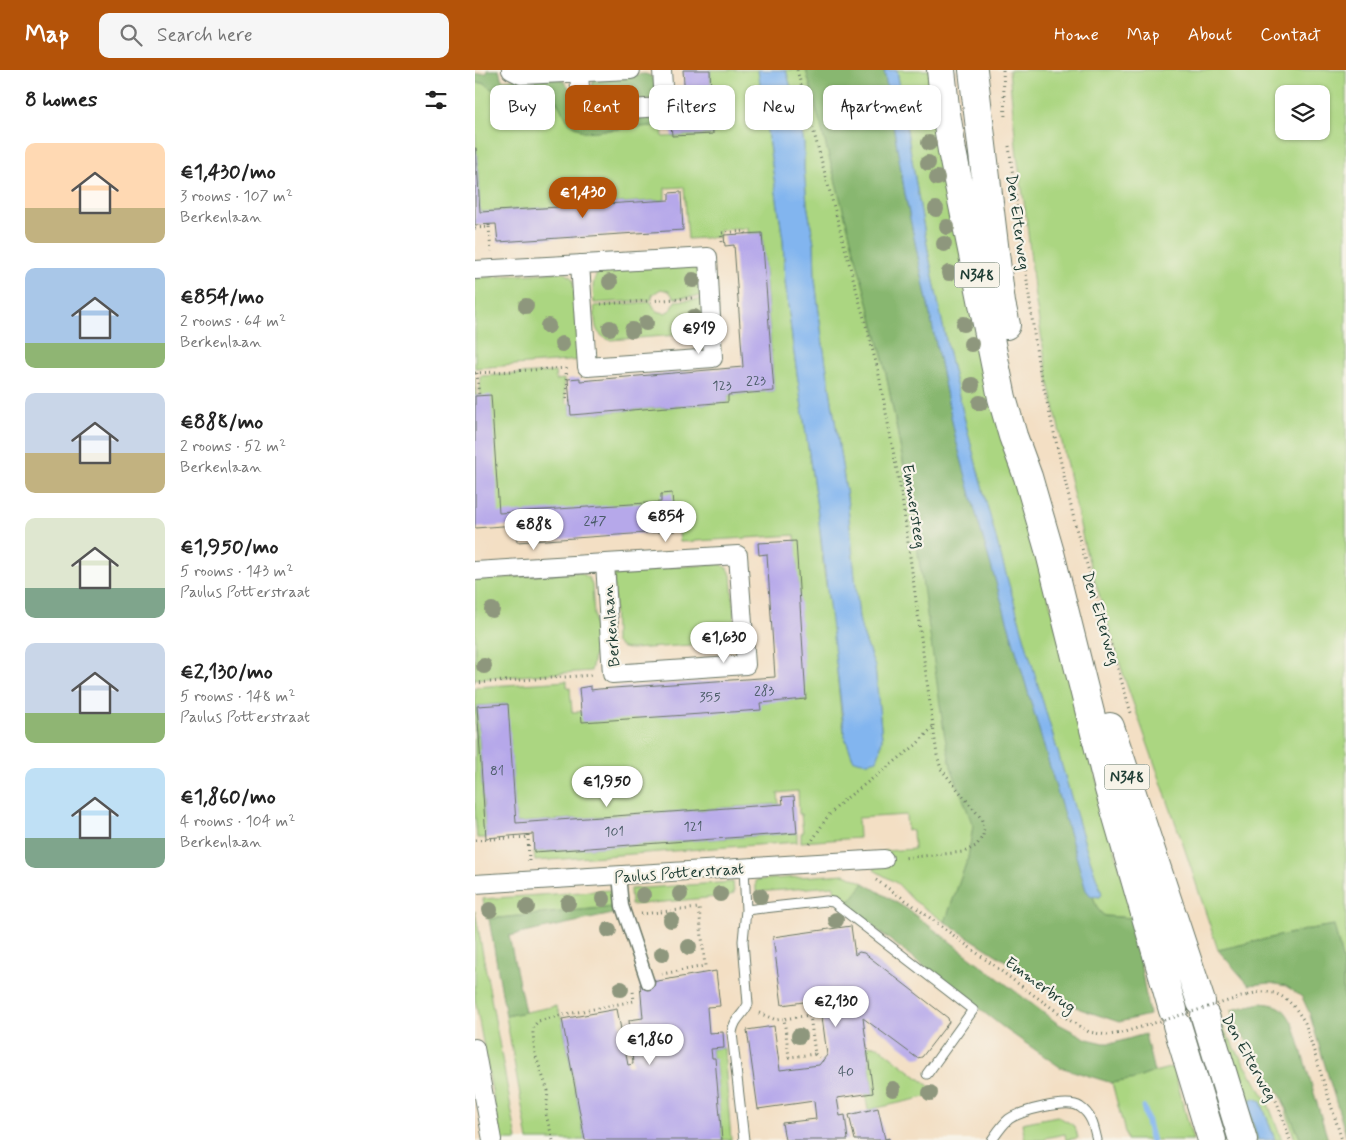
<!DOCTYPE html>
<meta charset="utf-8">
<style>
body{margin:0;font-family:Mynerve,sans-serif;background:#f6f6f6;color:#222;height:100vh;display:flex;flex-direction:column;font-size:19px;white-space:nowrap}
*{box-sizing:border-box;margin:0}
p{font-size:16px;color:#767676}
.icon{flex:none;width:28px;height:28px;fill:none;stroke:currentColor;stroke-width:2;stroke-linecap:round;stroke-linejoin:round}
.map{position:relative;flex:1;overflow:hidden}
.panel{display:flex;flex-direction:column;background:#fff;width:475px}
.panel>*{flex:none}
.banner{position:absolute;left:15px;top:15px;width:475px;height:45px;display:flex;gap:10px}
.fabs{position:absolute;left:800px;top:15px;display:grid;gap:10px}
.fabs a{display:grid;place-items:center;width:55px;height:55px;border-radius:10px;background:#fff;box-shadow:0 1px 4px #0004;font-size:25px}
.price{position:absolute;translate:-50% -42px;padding:0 11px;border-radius:18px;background:#fff;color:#222;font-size:16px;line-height:32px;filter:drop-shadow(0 1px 2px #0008)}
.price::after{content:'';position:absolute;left:50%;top:30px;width:15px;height:11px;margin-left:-8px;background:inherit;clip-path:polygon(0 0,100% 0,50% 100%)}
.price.active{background:#b45309;color:#fff}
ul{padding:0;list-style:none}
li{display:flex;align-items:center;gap:15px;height:125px;padding:0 25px}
li span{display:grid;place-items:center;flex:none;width:140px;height:100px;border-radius:10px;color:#555}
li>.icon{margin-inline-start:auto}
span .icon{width:60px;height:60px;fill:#fffc;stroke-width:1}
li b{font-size:21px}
h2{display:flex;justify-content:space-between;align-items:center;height:60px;padding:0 25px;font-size:21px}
.pill{padding:0 18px;border-radius:10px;background:#fff;box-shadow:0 1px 4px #0004;font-size:18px;line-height:45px}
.pill.active{background:#b45309;color:#fff}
header{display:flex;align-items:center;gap:30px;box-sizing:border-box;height:70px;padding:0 25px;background:#b45309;color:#fff}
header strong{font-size:24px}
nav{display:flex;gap:28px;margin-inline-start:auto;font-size:18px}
.search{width:350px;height:45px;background:#f6f6f6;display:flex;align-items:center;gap:12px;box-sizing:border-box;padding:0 18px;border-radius:10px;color:#767676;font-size:19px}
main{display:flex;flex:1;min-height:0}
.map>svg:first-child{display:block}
.green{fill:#abd681;stroke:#658a5a;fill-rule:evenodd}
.forest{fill:#88b76f;stroke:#547a52}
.water{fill:#82b5ef;stroke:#507992}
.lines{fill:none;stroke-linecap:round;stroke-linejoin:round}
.stream{stroke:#82b5ef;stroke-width:6}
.building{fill:#b6a8ea}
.service-casing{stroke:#697666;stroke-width:11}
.pedestrian-casing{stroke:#697666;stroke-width:15}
.minor-casing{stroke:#697666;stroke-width:20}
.primary-casing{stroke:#697666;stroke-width:30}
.path{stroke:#697666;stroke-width:3;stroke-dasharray:1 4;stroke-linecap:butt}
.service{stroke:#fff;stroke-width:9}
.pedestrian{stroke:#fff;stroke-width:12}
.minor{stroke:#fff;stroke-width:18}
.primary{stroke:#fff;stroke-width:28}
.path-bridge{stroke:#697666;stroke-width:3;stroke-dasharray:1 4;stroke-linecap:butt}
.tree{fill:#8e977d}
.labels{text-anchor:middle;stroke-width:4.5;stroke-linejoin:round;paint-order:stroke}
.number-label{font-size:14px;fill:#455862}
.shield{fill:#f7f3e8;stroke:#60746a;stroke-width:1}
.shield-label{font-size:15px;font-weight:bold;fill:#1f3d34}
.street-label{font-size:16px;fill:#1f3d34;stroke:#f7f3e8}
</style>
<header>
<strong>Map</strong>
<div class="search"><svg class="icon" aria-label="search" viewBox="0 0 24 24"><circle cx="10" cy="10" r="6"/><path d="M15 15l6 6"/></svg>Search here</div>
<nav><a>Home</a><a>Map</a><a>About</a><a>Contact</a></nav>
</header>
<main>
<section class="panel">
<h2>8 homes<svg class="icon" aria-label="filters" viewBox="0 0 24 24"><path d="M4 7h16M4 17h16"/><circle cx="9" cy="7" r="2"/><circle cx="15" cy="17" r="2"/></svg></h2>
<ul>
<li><span style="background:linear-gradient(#ffd9b3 65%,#c2b280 0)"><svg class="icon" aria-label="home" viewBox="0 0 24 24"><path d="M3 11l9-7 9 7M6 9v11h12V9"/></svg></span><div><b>€1,430/mo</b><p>3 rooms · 107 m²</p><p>Berkenlaan</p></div></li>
<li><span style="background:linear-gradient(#a9c7e8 75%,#8fb573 0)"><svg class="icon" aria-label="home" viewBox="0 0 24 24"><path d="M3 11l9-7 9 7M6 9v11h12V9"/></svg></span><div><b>€854/mo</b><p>2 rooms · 64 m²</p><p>Berkenlaan</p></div></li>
<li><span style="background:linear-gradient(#c9d6e8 60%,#c2b280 0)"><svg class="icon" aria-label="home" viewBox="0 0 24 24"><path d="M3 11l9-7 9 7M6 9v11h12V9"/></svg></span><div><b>€888/mo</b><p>2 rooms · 52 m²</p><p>Berkenlaan</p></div></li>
<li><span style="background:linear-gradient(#dfe7d0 70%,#7fa58c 0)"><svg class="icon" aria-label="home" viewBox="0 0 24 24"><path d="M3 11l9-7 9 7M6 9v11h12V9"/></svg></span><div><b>€1,950/mo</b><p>5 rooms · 143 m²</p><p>Paulus Potterstraat</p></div></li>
<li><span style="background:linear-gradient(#c9d6e8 70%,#8fb573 0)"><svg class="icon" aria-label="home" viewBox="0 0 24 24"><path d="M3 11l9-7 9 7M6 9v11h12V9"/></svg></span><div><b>€2,130/mo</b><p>5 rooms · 148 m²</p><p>Paulus Potterstraat</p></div></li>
<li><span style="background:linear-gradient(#bfe0f5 70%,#7fa58c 0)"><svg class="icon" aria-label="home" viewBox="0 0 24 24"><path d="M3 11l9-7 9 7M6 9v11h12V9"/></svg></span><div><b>€1,860/mo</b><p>4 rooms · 104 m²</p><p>Berkenlaan</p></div></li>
</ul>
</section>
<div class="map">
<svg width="871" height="1070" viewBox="0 0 871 1070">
<rect width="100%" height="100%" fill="#f7f3e8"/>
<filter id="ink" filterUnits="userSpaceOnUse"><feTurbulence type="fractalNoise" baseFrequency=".02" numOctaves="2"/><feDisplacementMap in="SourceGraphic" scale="10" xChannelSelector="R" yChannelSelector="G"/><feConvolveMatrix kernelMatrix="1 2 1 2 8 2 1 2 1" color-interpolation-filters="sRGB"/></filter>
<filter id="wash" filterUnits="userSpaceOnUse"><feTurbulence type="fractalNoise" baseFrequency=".0096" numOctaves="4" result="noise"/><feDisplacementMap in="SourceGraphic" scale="20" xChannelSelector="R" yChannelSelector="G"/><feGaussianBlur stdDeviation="1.12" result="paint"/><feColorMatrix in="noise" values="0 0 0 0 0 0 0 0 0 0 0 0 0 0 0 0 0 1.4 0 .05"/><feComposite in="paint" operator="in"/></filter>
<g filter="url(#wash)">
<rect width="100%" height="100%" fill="#f3dfc4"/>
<path class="green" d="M235,0H283L308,170L310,211L318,277L343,444L349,502L357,552L366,643L370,667L378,689L405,682L407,668L400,597L387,561L384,548L372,427L347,268L340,209L339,173L332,134L329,99V74L324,46L311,0H331L409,293L498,756L493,788L470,852L438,830L423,814L399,800L409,781L439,779L438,761L432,760L431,745L383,748L384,768L326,772V763H328L326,744H324L323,721L303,723L304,734L41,753L32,634L2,636L11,768H2L0,744V617L92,611V617L95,618L97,642L330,629L320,465L205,472L202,442L0,456V307L1,325L5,326V306L80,302L81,310L89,309L91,333L95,334L96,345L253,332V325L299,321L287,163H273V158L244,160V167L213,169L209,117L190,118V130L5,142L0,55V13H10L32,28L79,27L93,51L109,62L187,55L188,67L239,64Z
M422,0H458L572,522L658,848L630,846C622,841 621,835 618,826L625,827L627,824L612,781C566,625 518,469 480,310C456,208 439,103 422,0Z
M534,0H871V932L868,923V893L859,855L835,859L743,880L709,777L649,607L610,478L574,313L560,227L551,145L542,86ZM809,24H846V61H809Z
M218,195C228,204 227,214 228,226L199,228L194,221L186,219L178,224L176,230L119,233C118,221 116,211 124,201Z
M85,202L92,204L98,209L105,290L0,298V208Z
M228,229C229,245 233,255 217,264L135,270C117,264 121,252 119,236L176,232L181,241L190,243L197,239L200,231Z
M246,494L254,500L256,505L260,557C258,566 254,571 245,573L157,579C149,579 145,578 140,571L139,505L143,502L149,500Z
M105,502L114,508L117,515L121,577L116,601L0,609V510Z
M322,763V772L60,791L59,782Z
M370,804L389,813L371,836L360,827L359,816L281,822V810Z
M258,812L259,823L253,826L156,835L155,819Z
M135,820L137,837L12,849L8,829Z
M0,841L42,1070H26L0,929Z
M81,936L87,949L110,1070H53L31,946Z
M745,950L752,965L792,1031L807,1070H800L786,1032L772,1033L783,1070H775Z
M392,975L404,977L464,1024L393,1040L390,1024L398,1023Z
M249,978L256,1070H247L240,988H237L236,979Z
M698,997L718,1070H652L637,1013L660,1009L679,1002Z
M807,1028L826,1070H820Z
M582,1046L600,1056L603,1068L591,1070L590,1064L570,1068V1070H550L547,1053Z"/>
<path class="forest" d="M12,0H24L27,10C39,9 78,4 86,9C93,13 102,31 106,38L187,45V55L109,62L93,51L79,27L31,28L15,18L10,13H0V4L12,3Z
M331,0H409L430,124L481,370L503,451L611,820L616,826H618C621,835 622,841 630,846L658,848L674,945L644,952L605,939L470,852L493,788L498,756L476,697L469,662L435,427L409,293Z
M170,4C182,6 182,19 179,29L125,36L117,30V14L119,9L125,7Z
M389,813L432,839L582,953L612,969L629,973H639L670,964L679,1002L660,1009L637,1013L585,997L533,961L371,836Z
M138,837V844L34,866L50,942L31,946L14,849Z
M859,855L868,893V923L871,932V1065L834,942L827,927L811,916L795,913L774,915L743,880L835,859Z
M786,933C807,935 809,938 819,956L853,1070H826L807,1028L759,951L756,940Z"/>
<path class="water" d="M283,0H311L324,46L329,74V99L332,134L339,173L340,209L347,268L372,427L384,548L387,561L400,597L407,668L405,682L402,690C393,693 386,693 378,689L370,667L343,444L318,277L310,211L308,170Z
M409,0H422C439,103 456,208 480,310C518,469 566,624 612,781L627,824L625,827L616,826L611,820L503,451L481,370L430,124Z
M780,1028L786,1032L800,1070H783L772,1033L775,1030Z"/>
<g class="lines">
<path class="stream" d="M669,1038L677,1070"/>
</g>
<g id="blocks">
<path class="building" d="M208,0H235L238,64L197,66L196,53L212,52Z
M0,78H1L5,142L194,130V123L206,122L208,160L23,172L21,154L0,155Z
M287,163L299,321L253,325V332L96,345L93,309L105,308V311L268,297L259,175L250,176L249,165Z
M16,325L24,443L186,432V424L197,423L200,461L42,472L41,455L0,458V326Z
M321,471L331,629L285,633L286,640L107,652L104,618L116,616V620L124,619L300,607L292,484L284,485L283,473Z
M33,634L41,753L308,734L307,727L319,726L322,763L59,782L58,764L11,768L2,636Z
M376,856L380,885L384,882L389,883L473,948L474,952L447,987L442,988L388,948L398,1023L362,1028L365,1046L370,1045L373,1070H310L307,1053L341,1049L339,1031L283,1039L272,960L299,956L305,1000L344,995L352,985L346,939L336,931L307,935L298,867Z
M241,901L245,936L232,937L234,963L248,962L249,978L236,979L237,988H240L247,1070H110L87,949L142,939L153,995L158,994L154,950L168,948L165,914Z
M403,1038L410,1069L414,1068V1070H380L374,1045Z"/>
</g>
</g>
<g filter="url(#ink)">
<use href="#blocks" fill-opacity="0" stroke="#697666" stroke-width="1"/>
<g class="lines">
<g class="service-casing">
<path id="service" d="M269,798L271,840L268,871L273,934C268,946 259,948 257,963L269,1070
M271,840L351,831L358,832L498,940L452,1004
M517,1070C522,1063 527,1055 534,1049C546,1041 593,1028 605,1037C617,1045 619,1057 622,1070"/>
</g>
<g class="pedestrian-casing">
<path id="pedestrian" d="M144,805L147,836L173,913"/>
</g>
<g class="minor-casing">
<path id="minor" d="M36,0L46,5L156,0
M104,3C105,17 104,37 121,41L188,37L189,32L187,0
M0,200L233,187L238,288L112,297L105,194
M0,501L263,485L271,595L137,604L130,493
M0,814L409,789
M0,978L17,1070"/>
</g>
<g class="primary-casing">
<path id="primary" d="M466,0L470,37L477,81L527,328L538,366L553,407L575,483L634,719L698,940
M498,0L526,233L531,255
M635,657L726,932
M730,946L768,1070
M702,955L737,1070"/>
</g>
<path class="path" d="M322,0L403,300L427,428L462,685L466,699L506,748L509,756L508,766L501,776L489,782L427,788
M528,0L530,48
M534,76L563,293L601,458L656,643
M14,157L16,182
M0,158L14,157V154
M247,172L246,163L270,161L271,164
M126,234L217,228
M91,298L92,331H95
M0,303L94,298
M2,303L4,326
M0,613L119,605
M53,765L54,792
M0,770L53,767
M335,774L353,746L369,730L418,693L441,675L458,657
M401,810L435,833L553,921L594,950L614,962L625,964L634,965L646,963
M166,844L224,838L230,896L187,904
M773,925C801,915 817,930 830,953L867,1070
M284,943L301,950L308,949
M335,945L340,984L314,987L309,949Z
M335,945L341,935
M766,976C775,991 786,1004 795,1018C803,1032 810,1055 815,1070
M340,984L348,991
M78,1070L71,1045L73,1021L60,984L58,963L59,956L63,951L83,946L159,931L158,921"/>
<use href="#service" class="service"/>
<use href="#pedestrian" class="pedestrian"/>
<use href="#minor" class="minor"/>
<use href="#primary" class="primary"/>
<path class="path-bridge" d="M646,963L773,925"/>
</g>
<g class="tree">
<circle cx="454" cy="73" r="8"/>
<circle cx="453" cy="93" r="8"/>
<circle cx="462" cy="108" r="8"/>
<circle cx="461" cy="139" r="8"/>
<circle cx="472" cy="157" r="8"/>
<circle cx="469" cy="174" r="8"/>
<circle cx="474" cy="203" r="8"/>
<circle cx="218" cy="210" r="8"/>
<circle cx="135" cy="212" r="8"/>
<circle cx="51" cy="236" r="8"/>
<circle cx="219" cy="247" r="8"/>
<circle cx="171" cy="253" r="8"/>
<circle cx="489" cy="254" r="8"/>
<circle cx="73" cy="256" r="8"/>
<circle cx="135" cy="258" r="8"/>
<circle cx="157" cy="260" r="8"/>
<circle cx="87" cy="274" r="8"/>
<circle cx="496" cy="274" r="8"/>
<circle cx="497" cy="315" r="8"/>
<circle cx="505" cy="333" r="8"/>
<circle cx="17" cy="540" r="8"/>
<circle cx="9" cy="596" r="8"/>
<circle cx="205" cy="824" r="8"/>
<circle cx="245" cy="824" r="8"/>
<circle cx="168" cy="825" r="8"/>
<circle cx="285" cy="826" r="8"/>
<circle cx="128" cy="829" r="8"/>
<circle cx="93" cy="833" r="8"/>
<circle cx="52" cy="837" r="8"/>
<circle cx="15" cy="840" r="8"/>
<circle cx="196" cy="850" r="8"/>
<circle cx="361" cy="850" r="8"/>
<circle cx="134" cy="860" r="8"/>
<circle cx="214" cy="877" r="8"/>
<circle cx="187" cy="884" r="8"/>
<circle cx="146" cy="919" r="8"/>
<circle cx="324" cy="966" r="8"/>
<circle cx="418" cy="1019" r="8"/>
<circle cx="455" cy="1023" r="8"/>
</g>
</g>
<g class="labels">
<g class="number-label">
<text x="281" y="315">223</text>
<text x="247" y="320">123</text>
<text x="120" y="455">247</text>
<text x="289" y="625">283</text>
<text x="235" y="631">355</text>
<text x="22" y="705">81</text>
<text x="218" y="761">121</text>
<text x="139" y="766">101</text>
<text x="371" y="1006">40</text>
</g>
<g class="shield">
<rect x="479.5" y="192.5" width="45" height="25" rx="4"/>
<rect x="629.5" y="694.5" width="45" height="25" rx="4"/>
</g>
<g class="shield-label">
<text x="502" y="210">N348</text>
<text x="652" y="712">N348</text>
</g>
<g class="street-label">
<text transform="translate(544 152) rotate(82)" y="6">Den Elterweg</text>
<text transform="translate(440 436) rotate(81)" y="6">Emmersteeg</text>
<text transform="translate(627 548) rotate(73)" y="6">Den Elterweg</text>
<text transform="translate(135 556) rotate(-95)" y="6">Berkenlaan</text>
<text transform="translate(204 802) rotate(-4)" y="6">Paulus Potterstraat</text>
<text transform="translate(566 914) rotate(36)" y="6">Emmerbrug</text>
<text transform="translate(775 987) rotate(61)" y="6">Den Elterweg</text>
</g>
</g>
</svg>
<div class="fabs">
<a><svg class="icon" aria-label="layers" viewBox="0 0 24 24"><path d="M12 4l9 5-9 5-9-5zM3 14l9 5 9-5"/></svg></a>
</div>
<b class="price active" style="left:108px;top:149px">€1,430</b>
<b class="price" style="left:224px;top:285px">€919</b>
<b class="price" style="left:191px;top:473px">€854</b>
<b class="price" style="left:59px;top:481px">€888</b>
<b class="price" style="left:249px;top:594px">€1,630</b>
<b class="price" style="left:132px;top:738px">€1,950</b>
<b class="price" style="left:361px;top:958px">€2,130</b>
<b class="price" style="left:175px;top:996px">€1,860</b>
<div class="banner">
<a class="pill">Buy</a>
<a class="pill active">Rent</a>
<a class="pill">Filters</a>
<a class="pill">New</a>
<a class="pill">Apartment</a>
</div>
</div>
</main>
